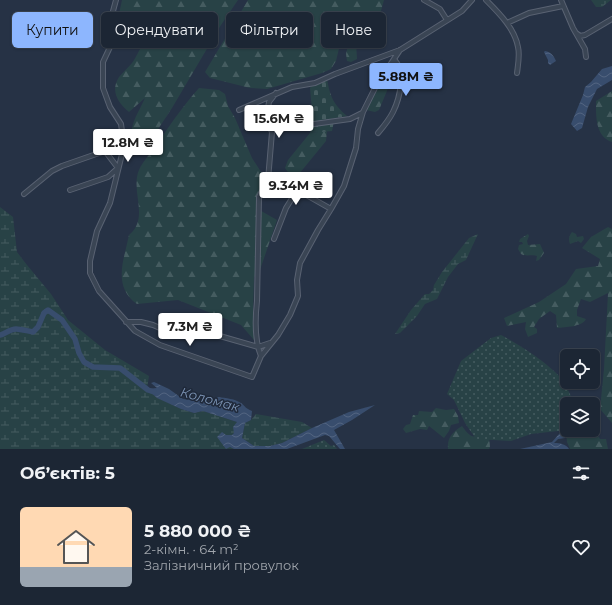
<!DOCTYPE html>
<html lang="uk">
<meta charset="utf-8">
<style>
body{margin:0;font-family:Montserrat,sans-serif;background:#293240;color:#f1f3f6;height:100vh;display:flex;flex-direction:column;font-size:15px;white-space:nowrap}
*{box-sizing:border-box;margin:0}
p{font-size:13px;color:#a0a5ac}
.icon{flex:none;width:22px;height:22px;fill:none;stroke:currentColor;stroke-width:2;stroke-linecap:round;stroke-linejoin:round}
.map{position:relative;height:449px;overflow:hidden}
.sheet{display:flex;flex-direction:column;background:#1c2634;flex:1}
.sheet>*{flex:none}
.hud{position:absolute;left:12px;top:12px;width:400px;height:36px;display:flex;gap:8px}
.controls{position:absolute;left:560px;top:349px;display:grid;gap:8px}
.controls a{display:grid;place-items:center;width:40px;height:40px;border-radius:6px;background:#1c2634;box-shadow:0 1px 3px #0004,0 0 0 1px #3a434f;font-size:20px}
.price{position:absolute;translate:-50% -34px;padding:0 9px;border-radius:4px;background:#fff;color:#222;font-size:13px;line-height:26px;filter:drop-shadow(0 1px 2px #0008)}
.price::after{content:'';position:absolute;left:50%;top:24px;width:12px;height:9px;margin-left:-6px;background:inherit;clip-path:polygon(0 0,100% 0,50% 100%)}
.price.current{background:#8db6fe;color:#111}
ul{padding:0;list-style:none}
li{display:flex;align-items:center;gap:12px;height:100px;padding:0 20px}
li span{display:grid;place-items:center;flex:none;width:112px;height:80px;border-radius:6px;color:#555}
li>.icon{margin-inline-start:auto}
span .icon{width:48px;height:48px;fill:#fffc;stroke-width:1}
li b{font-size:17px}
h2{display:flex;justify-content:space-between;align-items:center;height:48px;padding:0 20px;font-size:17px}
.pill{padding:0 14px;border-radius:6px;background:#1c2634;box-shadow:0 1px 3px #0004,0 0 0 1px #3a434f;font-size:14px;line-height:36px}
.pill.current{background:#8db6fe;color:#111}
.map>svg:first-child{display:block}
.forest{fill:url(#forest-firs)}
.wetland{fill:url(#wetland-marsh)}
.cemetery{fill:url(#cemetery-stones)}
.garden{fill:url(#garden-dots)}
.water{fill:url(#water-waves)}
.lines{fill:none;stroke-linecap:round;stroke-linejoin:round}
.river{stroke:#384d6d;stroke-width:5.5}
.minor-casing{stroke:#596272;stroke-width:6}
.minor{stroke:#3a4554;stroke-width:4}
.labels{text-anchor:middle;stroke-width:3;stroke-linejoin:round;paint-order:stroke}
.water-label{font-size:13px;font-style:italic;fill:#7d95b6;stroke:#1f293a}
</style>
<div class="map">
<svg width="612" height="449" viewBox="0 0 612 449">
<defs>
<pattern id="forest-firs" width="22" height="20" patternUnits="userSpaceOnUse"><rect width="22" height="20" fill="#284246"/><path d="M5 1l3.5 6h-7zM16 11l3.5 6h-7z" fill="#455c60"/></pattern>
<pattern id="wetland-marsh" width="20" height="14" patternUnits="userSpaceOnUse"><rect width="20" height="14" fill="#284246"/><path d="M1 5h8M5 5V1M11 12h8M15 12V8" fill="none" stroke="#455c60"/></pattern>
<pattern id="cemetery-stones" width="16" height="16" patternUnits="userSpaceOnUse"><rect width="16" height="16" fill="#284246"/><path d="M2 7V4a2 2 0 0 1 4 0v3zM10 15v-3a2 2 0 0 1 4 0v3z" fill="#455c60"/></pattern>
<pattern id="garden-dots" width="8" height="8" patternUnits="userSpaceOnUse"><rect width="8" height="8" fill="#284246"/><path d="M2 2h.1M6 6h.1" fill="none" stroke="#455c60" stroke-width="1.8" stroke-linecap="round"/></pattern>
<pattern id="water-waves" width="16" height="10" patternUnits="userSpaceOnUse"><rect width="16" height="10" fill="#384d6d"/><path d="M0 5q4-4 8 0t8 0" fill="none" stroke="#536581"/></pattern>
</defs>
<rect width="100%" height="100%" fill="#263245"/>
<path class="forest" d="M122,0H238L221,25L172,108L143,152H136C125,130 136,118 145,98L129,112C118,103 110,91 119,77C123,72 128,68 132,63C136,58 139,50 143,44L138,37L124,28L119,14Z
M248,0H384L377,25L365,30L356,41L357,59L351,62L347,61L346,54L355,15L351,12L347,15L336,61L331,69L322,73L267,89L250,88L210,78L205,72Z
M384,78L388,80L389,86L379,110L375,112L366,110Z
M199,88L219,90L225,94L228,106L235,118L252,158L263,175L259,192L256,208L277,220L260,270L254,277L253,315L259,337L254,340L241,325L178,300L137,304C112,286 124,260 129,235C150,218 130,191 139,170C142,163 148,156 153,150C167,129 182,107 199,88Z
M612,91V142C595,136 596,116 596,101Z
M327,131L326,141L299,174L290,175L285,168L288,160L310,133Z
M608,227L612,229V423L600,409L604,369L608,293L590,302L581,299L577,310V316L586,319C582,327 565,327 557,328L556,315L550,311L539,319L534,327L537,329V333L528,337L525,329L526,322L507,326L504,318L539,302L566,284L576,269L598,266L600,259L582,248L591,237Z
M572,232L576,234L577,237L583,236L584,239L581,243L578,241L570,244C568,239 569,236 572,232Z
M528,234L529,236L527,241L528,245L540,244L544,253L539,260L536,261L537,256C533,254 526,257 521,254L518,249L519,245L523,244L522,242H519L520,239Z
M436,408L446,410L454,409L458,416L459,423L451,425L449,431L444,438L429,426L427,430L420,429L406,433L403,429L406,425L410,424L413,415H418L419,411L432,412Z
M462,426C471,439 474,438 489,435L490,447L489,449H448C447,437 453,432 462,426Z
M593,429L600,439H606L608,449H570L567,442L566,431Z"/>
<path class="wetland" d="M591,0H611L602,7H596Z
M0,207L13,217L17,252L27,265L51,294L68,320L105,350L149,376L147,389L156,397L181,409L194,413L203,411L237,422L234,433L232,435H226L230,447L234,449H0Z
M478,234L466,260L458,264L448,277L437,299L425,304L417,316L400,333L395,334L411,310L425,294H429L433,290L434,285L442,272L469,238Z
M256,414L302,422L312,428L282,443L270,446H254L242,438L245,423L251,420Z"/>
<path class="cemetery" d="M327,79C330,96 333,104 347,116L313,122L310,88L312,85Z
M334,121L332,131L310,133L312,125Z"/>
<path class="garden" d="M501,335C517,343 553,366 563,381C568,388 571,397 574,404H567V430L531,434L511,441L476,439L465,423L454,400L447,394L461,361L491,338Z
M324,440L331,446L334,445L337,449H302Z"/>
<path class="water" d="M545,51C551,52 554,56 556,61L550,65L548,63V60L544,52Z
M612,66V80L597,89L588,107L582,128L577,131L571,124L583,95L585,87L591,82L602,69Z
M154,382L169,389L183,399L211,402L218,397C226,398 235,399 241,403C246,407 245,408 252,411L251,420L245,423L242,438L254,446H270L282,443L312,428L349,412L375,405L352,420L334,430L345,449H340L329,436L325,435L287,449H234L230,447L226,449L217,437L222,432L226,435H232L234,433L233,427L237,422L203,411L194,413L181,409L157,398L147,389L157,388L151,383Z
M560,433H564L566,434L565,438L558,439L554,443C560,443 566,444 569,449H520L552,442Z"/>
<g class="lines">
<path class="river" d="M0,335C6,334 9,329 16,329C21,329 27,331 33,332L38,327L44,313L48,310L62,320L75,339L79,353L84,362L93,367L120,368L148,390L154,392"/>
<g class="minor-casing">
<path id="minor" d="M116,0L109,26L111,45L103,62V88L110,107L121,124L124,146L110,203L97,231L90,261V273L99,291L135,331L160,345L252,377L261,356L278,335L290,315L298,296L297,280L300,263L318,230L331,209L344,186L356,148L358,129L363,112L376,86L400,50
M424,0L440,9L447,20
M486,0C499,13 515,29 518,47C520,55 518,65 517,73
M561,0L573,28L585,49L586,57
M507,23L529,13L563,6
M576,33L580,36L585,35L612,19
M239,110L292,87L315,83L335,74L400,50L462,11L472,0
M271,130L350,119L362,113
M378,133C384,126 389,120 393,112C400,98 406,72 394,59
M24,194L52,171L62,166L105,151L118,168L108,177L70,190
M274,239L286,208L296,192H301L331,209
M126,322H141L153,325L169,332L184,333L199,330L258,347L270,343
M261,356C254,339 255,319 257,301L259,197L268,180L272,132L269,122L268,108L269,102L276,93"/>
</g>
<use href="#minor" class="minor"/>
</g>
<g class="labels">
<g class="water-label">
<text transform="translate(210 399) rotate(15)" y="5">Коломак</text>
</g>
</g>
</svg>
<div class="controls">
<a><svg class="icon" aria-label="locate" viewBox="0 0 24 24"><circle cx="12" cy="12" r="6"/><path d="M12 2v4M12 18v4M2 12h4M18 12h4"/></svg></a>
<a><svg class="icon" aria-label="layers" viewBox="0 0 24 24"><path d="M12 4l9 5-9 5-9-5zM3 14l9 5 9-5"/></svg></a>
</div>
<b class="price current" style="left:406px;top:97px">5.88M ₴</b>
<b class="price" style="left:279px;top:139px">15.6M ₴</b>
<b class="price" style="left:128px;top:163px">12.8M ₴</b>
<b class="price" style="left:296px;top:206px">9.34M ₴</b>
<b class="price" style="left:190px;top:347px">7.3M ₴</b>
<div class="hud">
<a class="pill current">Купити</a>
<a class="pill">Орендувати</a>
<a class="pill">Фільтри</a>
<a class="pill">Нове</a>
</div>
</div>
<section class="sheet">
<h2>Об’єктів: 5<svg class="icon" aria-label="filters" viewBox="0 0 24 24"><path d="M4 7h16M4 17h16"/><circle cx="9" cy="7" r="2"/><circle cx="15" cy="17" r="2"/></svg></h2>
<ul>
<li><span style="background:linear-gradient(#ffd9b3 75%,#9aa5b1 0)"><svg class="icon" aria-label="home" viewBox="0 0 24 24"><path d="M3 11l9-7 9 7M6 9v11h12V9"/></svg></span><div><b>5 880 000 ₴</b><p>2-кімн. · 64 m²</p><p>Залізничний провулок</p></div><svg class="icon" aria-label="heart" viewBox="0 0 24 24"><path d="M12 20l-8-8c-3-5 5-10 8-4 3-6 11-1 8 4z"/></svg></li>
</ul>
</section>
